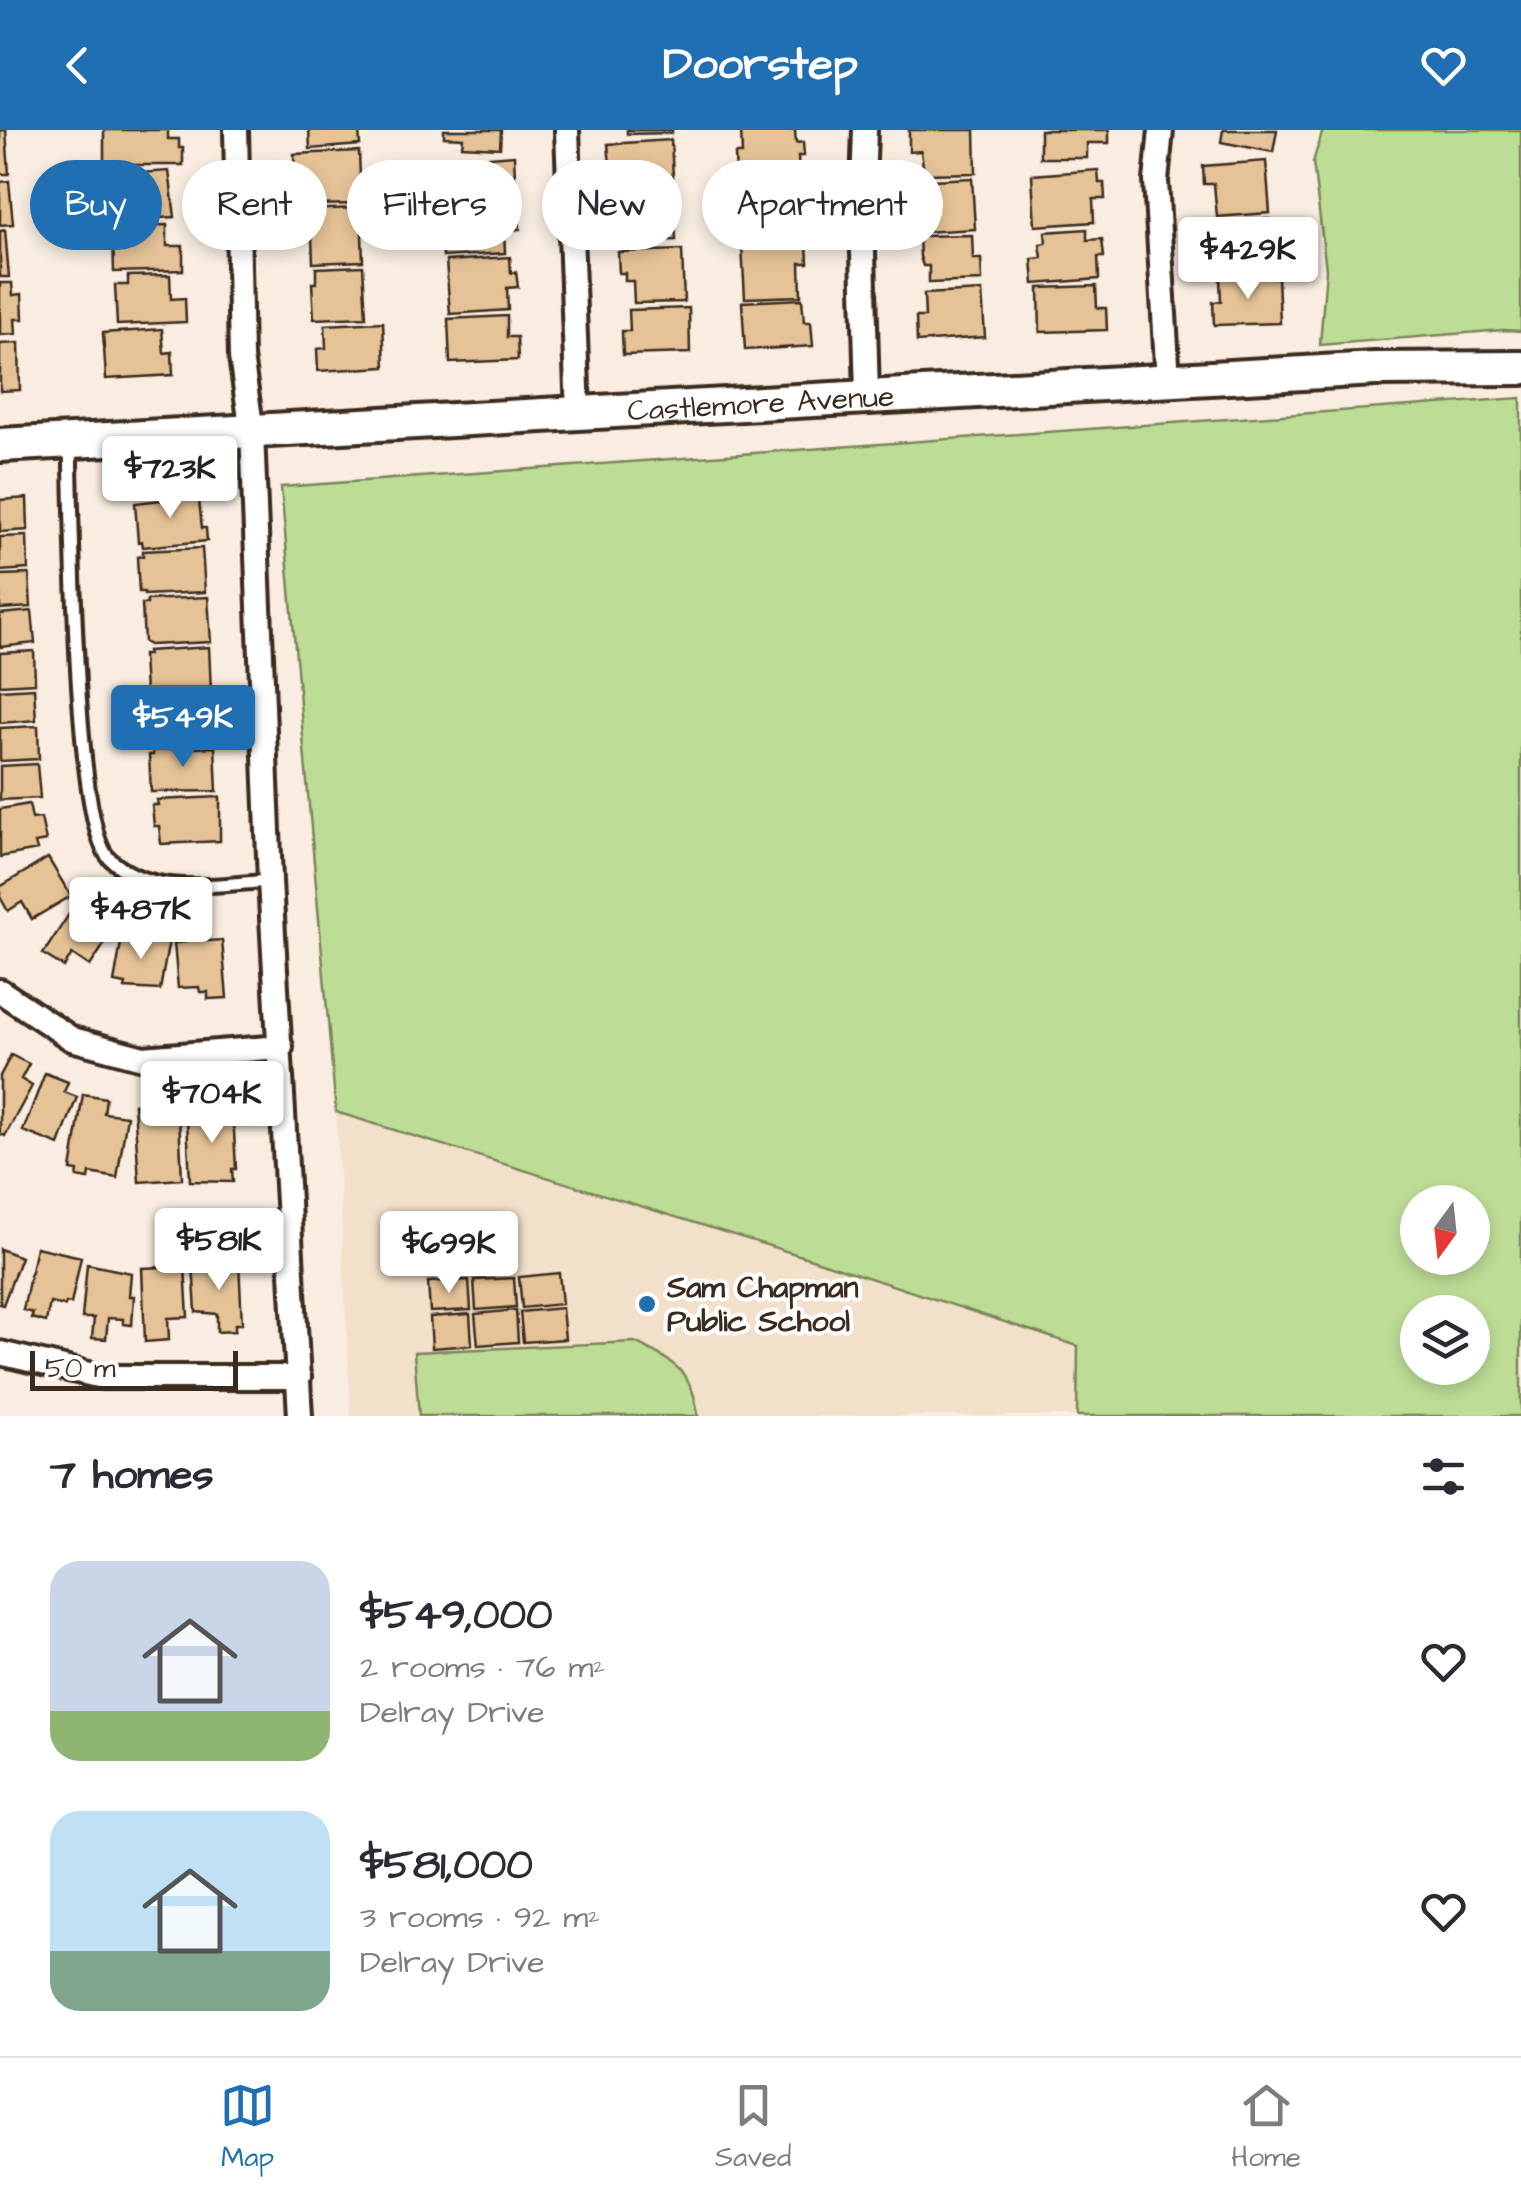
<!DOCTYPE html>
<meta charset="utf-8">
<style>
body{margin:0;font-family:"Architects Daughter",sans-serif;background:#f2f2f3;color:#2b2b33;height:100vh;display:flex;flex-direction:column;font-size:38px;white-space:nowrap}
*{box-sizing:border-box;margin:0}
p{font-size:32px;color:#7c7c81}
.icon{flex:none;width:55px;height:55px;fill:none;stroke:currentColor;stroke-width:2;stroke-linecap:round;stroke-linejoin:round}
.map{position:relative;height:1286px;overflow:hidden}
.drawer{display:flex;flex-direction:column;background:#fff;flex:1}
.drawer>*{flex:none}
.hud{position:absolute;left:30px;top:30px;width:1000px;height:90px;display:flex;gap:20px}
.needle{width:65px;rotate:195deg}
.buttons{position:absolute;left:1400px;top:1055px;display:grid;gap:20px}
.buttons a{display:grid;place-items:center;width:90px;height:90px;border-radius:50%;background:#fff;box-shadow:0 5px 15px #0003;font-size:50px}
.scale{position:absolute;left:30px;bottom:25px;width:208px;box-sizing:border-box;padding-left:10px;border:5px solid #3b2a1e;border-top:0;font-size:28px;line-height:35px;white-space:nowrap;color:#3b2a1e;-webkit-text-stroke:8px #fff;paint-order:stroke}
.price{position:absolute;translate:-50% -85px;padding:0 22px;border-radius:10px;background:#fff;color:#222;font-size:32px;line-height:65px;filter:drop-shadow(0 2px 5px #0008)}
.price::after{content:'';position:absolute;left:50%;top:60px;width:30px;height:22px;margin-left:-15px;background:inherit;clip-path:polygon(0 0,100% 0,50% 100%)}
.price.active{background:#1f6fb2;color:#fff}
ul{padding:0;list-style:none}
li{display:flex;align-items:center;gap:30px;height:250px;padding:0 50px}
li span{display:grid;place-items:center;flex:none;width:280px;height:200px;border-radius:30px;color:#555}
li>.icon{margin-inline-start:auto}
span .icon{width:120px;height:120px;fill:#fffc;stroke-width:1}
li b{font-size:42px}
h2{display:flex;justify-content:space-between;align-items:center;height:120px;padding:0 50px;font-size:42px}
.chip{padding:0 35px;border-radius:45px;background:#fff;box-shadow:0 5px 15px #0003;font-size:35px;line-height:90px}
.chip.active{background:#1f6fb2;color:#fff}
header{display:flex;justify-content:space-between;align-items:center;height:130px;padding:0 50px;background:#1f6fb2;color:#fff;font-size:45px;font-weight:700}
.tab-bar{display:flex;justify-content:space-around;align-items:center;height:140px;border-top:2px solid #e1e1e2;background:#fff;font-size:28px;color:#7c7c81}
.tab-bar a{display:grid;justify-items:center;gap:5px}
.tab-bar .active{color:#1f6fb2}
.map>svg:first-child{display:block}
.built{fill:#f3e0ca}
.green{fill:#bddd96;stroke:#7c845a;stroke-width:2.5;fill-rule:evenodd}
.building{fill:#e6c397;stroke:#3b2a1e;stroke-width:2.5}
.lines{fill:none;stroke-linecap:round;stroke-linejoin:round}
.lane-casing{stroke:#3b2a1e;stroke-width:19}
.street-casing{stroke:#3b2a1e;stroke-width:30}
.secondary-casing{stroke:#3b2a1e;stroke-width:40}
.lane{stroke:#fff;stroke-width:11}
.street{stroke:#fff;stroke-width:22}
.secondary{stroke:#fff;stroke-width:32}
.poi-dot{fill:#1f6fb2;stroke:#fff;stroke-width:4}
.labels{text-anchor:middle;stroke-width:8;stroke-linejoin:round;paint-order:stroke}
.street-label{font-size:30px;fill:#3b2a1e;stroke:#fff}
.poi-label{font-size:30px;font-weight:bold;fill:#3b2a1e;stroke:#fff;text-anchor:start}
</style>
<header><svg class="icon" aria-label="back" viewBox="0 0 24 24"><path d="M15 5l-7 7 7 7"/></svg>Doorstep<svg class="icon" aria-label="heart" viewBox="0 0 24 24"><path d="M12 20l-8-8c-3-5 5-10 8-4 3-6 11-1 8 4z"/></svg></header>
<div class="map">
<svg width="1521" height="1286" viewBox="0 0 1521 1286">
<rect width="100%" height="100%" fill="#f8ede0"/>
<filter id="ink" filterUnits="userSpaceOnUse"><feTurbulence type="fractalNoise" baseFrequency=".01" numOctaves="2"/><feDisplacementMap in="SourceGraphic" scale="20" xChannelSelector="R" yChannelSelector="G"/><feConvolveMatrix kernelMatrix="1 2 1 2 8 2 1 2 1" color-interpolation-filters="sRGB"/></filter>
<g filter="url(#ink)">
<path class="built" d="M336,982L818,1131L1079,1217L1077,1286H351Z"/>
<path class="green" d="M1323,0H1521V201L1503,200L1320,215L1326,139L1313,32Z
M1521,268V1286H1077L1078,1216L818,1131L336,982L281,357ZM1418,1072H1472V1128H1418ZM1418,1182H1472V1238H1418Z
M635,1212C672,1231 693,1240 698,1286H419L414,1222Z"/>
<path class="building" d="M0,0H6L9,44H0Z
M104,0H168V9H179V18H183V35H104Z
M309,0H359L360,15L310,19Z
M444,0H501L500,18L462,16L463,8L444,7Z
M627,0H672V3L627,4Z
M741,0H795L796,13L803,12L804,26H798L799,49L740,51V46L736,47L735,24H742Z
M909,0H975L976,43L924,44L921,21L909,22Z
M1040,0H1109V13H1087V28H1040Z
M1223,0H1277L1273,22L1221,12Z
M671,10L673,47L625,50L624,34L610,35L608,14Z
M359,21L361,74L309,75L308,54H304V45H295L294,24Z
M514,25L515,48L502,49L504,72L444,76L440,31Z
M1266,31L1270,83L1217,87L1214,54H1204L1203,36Z
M1098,40L1099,53H1104L1105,69H1093L1094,92L1035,96L1032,45Z
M169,41L175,87L91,92L90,69H95L93,46Z
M972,48L975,99L923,102L918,65L925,64L924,60H911V51Z
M9,51L13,94L0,95V52Z
M801,56L802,108L744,112L740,59Z
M674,63L676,110L631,111L630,94H626V85H622L621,65Z
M519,75L520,99L504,101L505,123L443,127L440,80Z
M361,78L363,131L313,133L312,107H304L303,101L300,102L299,80Z
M1269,89L1271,140L1221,142L1216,109L1208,110V92Z
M167,95V116H183V140L114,142L113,104H125V96Z
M1087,99V110L1102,109L1104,127H1098L1099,149L1034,154L1032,129L1042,128L1040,114L1046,113L1045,102Z
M5,100L9,147H0V101Z
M972,105L973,129H981L982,151L929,153V136H923L920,127L919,106Z
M807,113L808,133H800L801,166L745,168L742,116Z
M682,120L684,172L634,173L633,151H625V143H619L618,122Z
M510,127L511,143L516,142L518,157L507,158L508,180L450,184L446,131Z
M363,136L366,187L314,189L312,153H316V138Z
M170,145L171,169L185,168L186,192L117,195L115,155H128V146Z
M1278,147L1280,193L1214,195L1213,172L1221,171L1220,148Z
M0,153H12L13,165L22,164L23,189H15L16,204L0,205Z
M1096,156L1097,178H1106L1107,200L1040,202L1039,158Z
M982,161L985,207L917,212L916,187H925L924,164Z
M802,169L804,192H811L813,216L745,220L742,172Z
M689,178L690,223L623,225L622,201H630L629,180Z
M507,186V207H517L518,230L450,233L448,189Z
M383,192L385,237L318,241L317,219L326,218L325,195Z
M162,199L164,223L172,222L173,245L106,249L103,203Z
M19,213L20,260L0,261V214Z
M198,361L202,398H206L207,411L143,417L142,411L138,412L135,373L170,369V364Z
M27,368L28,400L0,402V370Z
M27,406L28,439L0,441V407Z
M202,418L205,462L144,465V462H139L137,427L143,426V421Z
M29,444L31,477L0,479V445Z
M208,467L211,512L149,515L144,512L142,474H147V470Z
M32,481L35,513L0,517V484Z
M209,517L211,562L150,566L149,562L145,563L143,525H148L147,521Z
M34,521L35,553L0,555V523Z
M34,558L36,590L0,593V560Z
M213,566L216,611L155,615L154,612H150L147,575H152L151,570Z
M38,596L39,629L0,631V598Z
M215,617L217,661L151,662L149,625H153V620Z
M37,634L40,668L0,670V636Z
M220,667V711L161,714L159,696H154L152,675H158L157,670Z
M29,674L32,689L41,688L46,711L35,713L37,720L0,727V679Z
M48,728L71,766L32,789L22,772L8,781L0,767V757Z
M77,772L115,798L90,836L72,824L64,837L43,824Z
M123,802L169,810L160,860L125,858L126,854L114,852Z
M207,803L208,811L222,810L227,868L208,869V862H200L199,857L178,858L174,813L185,812L184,804Z
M11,925L29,934L21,949L32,956L5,1006L0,1004V946Z
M45,943L68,952L64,962L77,967L59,1015L23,1001Z
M83,964L106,968L104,983L127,986L117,1048L90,1043L89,1049L77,1047L78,1041L71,1040Z
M209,972H223V983L233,982L236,1039H232L233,1052L190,1051L187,991L209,990Z
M157,973L158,989L179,988L182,1049L139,1052L134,974Z
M36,1117L81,1127L71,1174L66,1173L65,1176L50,1173L46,1192L31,1188L33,1183L23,1180Z
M0,1119L21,1127L3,1175L0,1174Z
M239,1132L242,1194H235V1201L217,1202V1184L196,1182L193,1134Z
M87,1134L131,1143L129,1166H134L132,1195L123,1194V1189L108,1188L106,1209L92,1208L94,1188H82Z
M185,1136L188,1187L168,1188L169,1210L145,1212L142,1138Z
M559,1143L562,1174L522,1178L519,1147Z
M514,1148L516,1177L476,1180L474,1150Z
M469,1150L471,1180L430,1182L428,1152Z
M562,1178L565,1209L523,1212L520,1182Z
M516,1180L518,1212L478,1215L475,1184Z
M470,1184L472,1215L432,1218L430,1187Z"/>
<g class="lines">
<g class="lane-casing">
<path id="lane" d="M70,314C72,379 74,695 109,728C150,768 218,754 270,751"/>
</g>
<g class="street-casing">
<path id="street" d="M236,0L241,227L252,302L270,751L300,1286
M567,0L578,284
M865,0L862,87L867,265
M1161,0L1156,51L1168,251
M0,861L72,909L143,928L281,917
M0,1223L102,1247H299"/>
</g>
<g class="secondary-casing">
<g id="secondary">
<path id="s1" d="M0,315L1375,239L1521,238"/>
</g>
</g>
<use href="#lane" class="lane"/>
<use href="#street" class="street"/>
<use href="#secondary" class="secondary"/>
</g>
</g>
<circle class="poi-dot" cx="647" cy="1174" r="10"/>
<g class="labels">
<g class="street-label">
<text dy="10" stroke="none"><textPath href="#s1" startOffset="762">Castlemore Avenue</textPath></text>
</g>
<g class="poi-label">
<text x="667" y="1167">Sam Chapman<tspan x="667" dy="34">Public School</tspan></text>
</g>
</g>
</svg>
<div class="buttons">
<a><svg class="needle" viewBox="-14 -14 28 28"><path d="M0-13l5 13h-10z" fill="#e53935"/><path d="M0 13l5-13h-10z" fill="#7c7c81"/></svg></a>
<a><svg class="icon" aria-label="layers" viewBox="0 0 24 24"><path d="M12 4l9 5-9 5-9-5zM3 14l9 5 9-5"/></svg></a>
</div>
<div class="scale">50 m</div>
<b class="price" style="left:1248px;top:172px">$429K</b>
<b class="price" style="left:170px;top:391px">$723K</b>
<b class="price active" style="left:183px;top:640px">$549K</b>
<b class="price" style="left:141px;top:832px">$487K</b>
<b class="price" style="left:212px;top:1016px">$704K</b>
<b class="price" style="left:219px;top:1163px">$581K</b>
<b class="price" style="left:449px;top:1166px">$699K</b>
<div class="hud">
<a class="chip active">Buy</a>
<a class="chip">Rent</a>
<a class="chip">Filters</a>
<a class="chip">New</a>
<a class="chip">Apartment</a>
</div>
</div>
<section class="drawer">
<h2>7 homes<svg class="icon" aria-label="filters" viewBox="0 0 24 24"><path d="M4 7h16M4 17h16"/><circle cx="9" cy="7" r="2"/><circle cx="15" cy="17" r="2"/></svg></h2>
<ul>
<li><span style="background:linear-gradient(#c9d6e8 75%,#8fb573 0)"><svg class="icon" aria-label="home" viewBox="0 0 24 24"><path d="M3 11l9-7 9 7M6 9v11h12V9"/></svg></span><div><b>$549,000</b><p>2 rooms · 76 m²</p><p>Delray Drive</p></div><svg class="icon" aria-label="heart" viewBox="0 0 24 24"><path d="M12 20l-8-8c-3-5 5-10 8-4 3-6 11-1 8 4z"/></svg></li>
<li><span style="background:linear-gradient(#bfe0f5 70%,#7fa58c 0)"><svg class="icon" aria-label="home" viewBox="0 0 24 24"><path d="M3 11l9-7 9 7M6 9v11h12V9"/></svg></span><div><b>$581,000</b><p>3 rooms · 92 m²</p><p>Delray Drive</p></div><svg class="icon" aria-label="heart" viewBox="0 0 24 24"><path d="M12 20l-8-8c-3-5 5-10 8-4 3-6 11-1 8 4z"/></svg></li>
</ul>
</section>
<nav class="tab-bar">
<a class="active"><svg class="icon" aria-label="map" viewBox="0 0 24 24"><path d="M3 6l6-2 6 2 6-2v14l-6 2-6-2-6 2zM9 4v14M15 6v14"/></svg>Map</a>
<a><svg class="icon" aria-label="saved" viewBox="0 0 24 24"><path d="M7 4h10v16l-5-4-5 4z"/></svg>Saved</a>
<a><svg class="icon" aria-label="home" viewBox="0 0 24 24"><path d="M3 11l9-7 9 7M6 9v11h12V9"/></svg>Home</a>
</nav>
